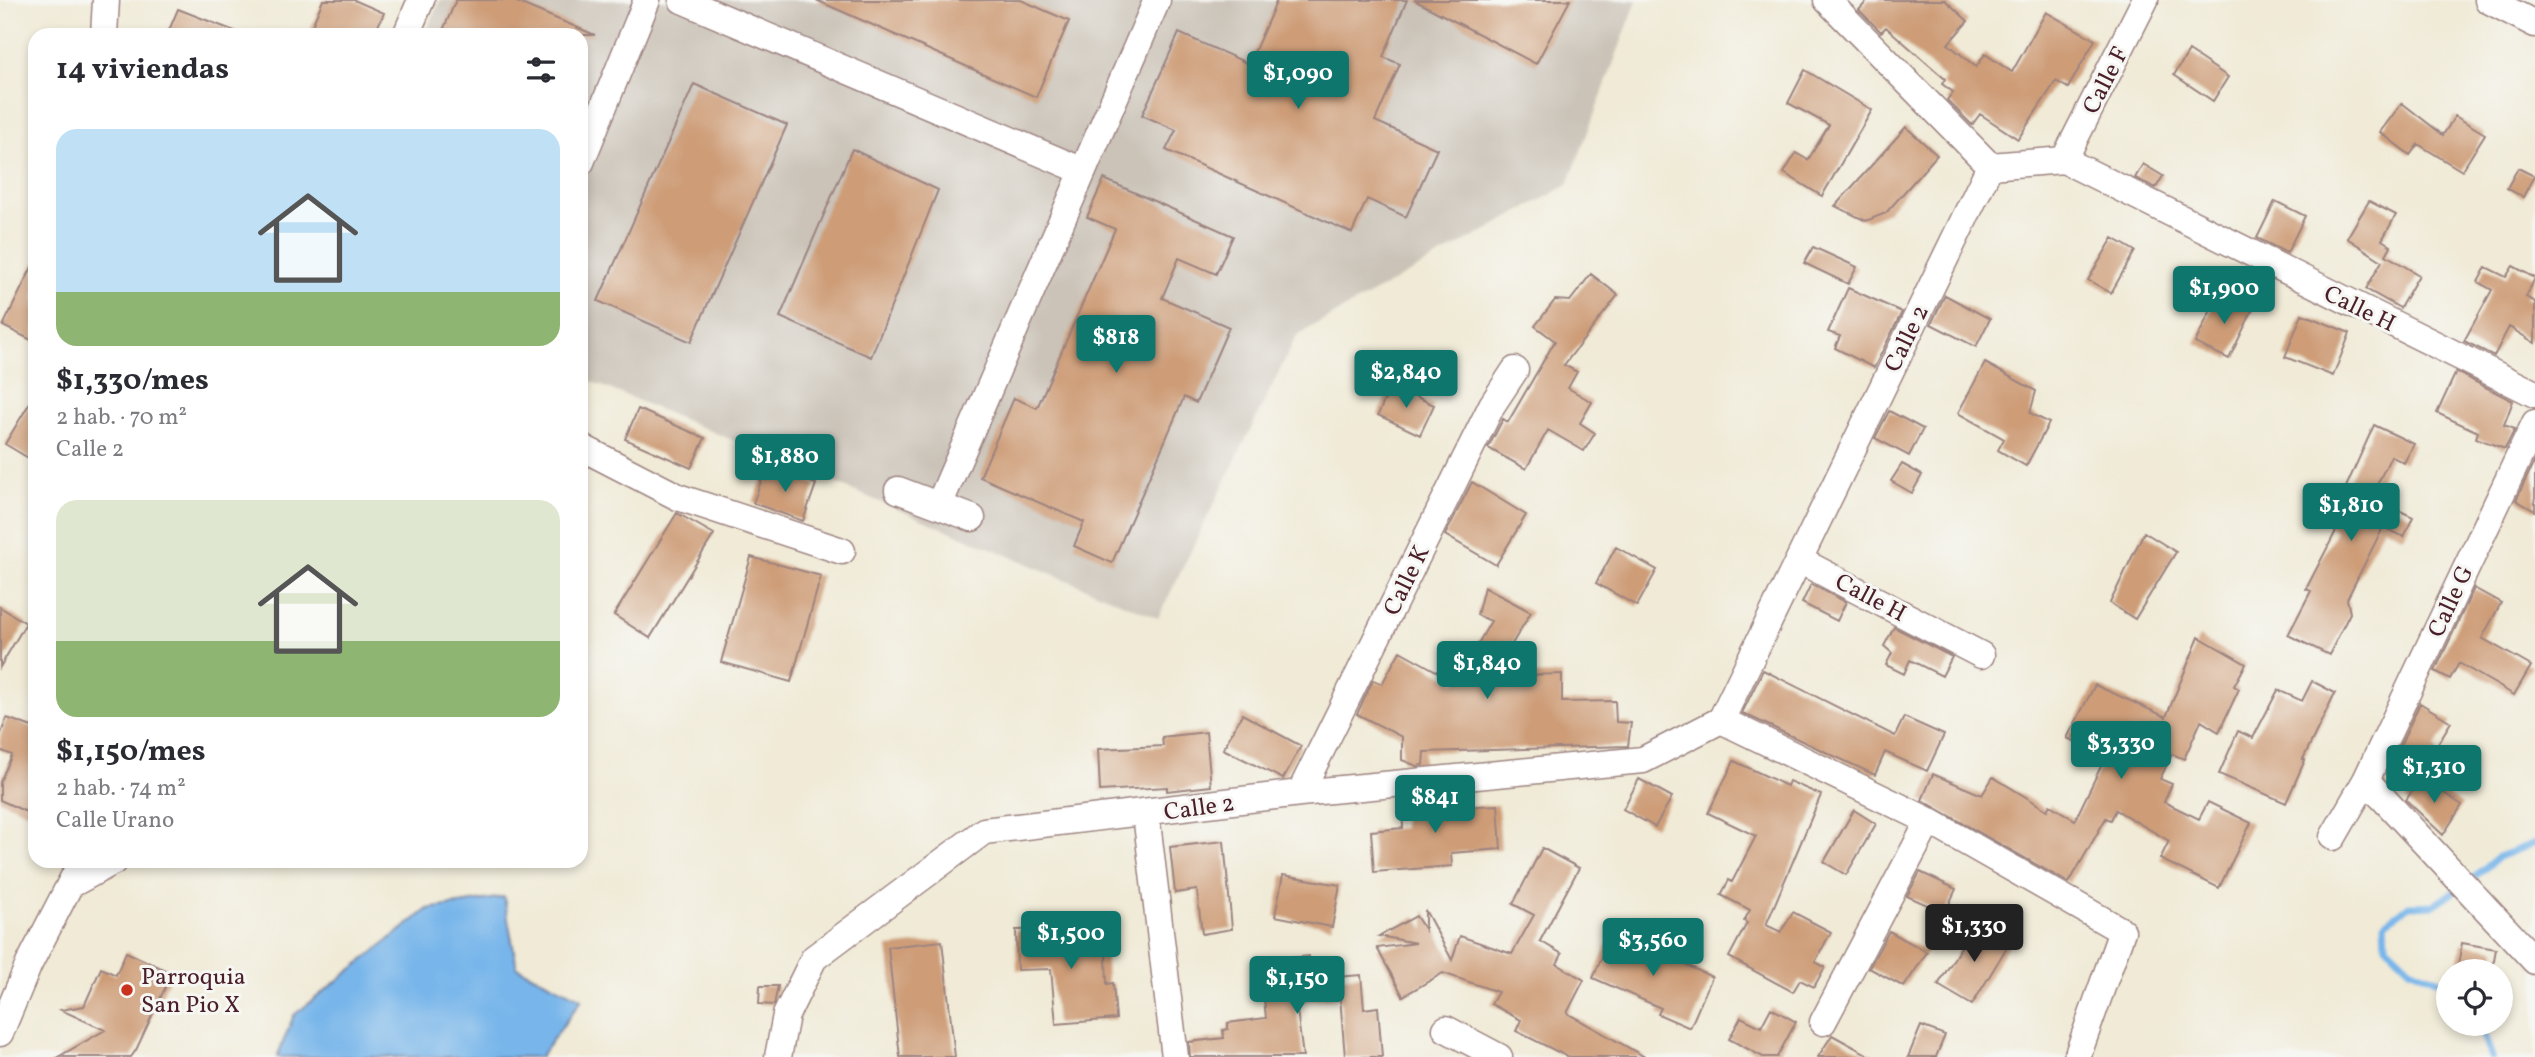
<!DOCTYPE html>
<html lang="es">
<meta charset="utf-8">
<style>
body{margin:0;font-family:Vollkorn,serif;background:#f7f7f7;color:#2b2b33;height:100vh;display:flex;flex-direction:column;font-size:26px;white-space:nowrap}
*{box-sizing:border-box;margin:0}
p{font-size:23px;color:#7c7c81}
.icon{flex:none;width:38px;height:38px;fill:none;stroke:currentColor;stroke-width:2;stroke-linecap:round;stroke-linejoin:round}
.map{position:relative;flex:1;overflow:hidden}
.sheet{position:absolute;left:28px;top:28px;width:560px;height:840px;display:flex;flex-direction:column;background:#fff;border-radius:21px;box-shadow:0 4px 10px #0003}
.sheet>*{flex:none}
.buttons{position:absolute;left:2436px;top:959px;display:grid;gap:14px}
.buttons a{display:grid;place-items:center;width:77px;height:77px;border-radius:50%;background:#fff;box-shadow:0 4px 10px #0003;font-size:35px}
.price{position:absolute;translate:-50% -60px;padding:0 16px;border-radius:7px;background:#0f766e;color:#fff;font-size:23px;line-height:46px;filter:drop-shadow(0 2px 4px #0008)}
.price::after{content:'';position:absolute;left:50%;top:42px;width:21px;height:16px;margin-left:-10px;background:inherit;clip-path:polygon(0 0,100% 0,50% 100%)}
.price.current{background:#222;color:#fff}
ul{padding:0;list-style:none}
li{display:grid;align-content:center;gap:14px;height:371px;padding:0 28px}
li span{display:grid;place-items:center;height:217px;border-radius:21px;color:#555}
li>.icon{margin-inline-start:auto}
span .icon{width:126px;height:126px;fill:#fffc;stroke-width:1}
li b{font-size:30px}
h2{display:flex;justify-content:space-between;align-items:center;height:84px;padding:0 28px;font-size:30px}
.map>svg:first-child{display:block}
.industrial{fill:#cbc3b8}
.water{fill:#77b5ea;stroke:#606a8a;stroke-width:2}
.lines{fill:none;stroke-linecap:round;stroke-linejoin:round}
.stream{stroke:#77b5ea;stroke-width:7}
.building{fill:#ce9d78}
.minor-casing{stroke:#9d8480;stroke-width:29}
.minor{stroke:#fff;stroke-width:26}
.poi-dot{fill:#c8321e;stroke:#f6f6f2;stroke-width:2.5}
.labels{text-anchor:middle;stroke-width:6;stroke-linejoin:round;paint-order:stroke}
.street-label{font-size:24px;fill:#4a1f2b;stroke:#f6f6f2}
.poi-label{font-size:24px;fill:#4a1f2b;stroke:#f6f6f2;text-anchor:start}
</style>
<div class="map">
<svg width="2535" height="1057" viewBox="0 0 2535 1057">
<rect width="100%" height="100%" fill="#f6f6f2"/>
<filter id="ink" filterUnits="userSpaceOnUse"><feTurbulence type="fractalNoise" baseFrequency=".0143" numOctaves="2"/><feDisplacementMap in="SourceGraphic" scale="14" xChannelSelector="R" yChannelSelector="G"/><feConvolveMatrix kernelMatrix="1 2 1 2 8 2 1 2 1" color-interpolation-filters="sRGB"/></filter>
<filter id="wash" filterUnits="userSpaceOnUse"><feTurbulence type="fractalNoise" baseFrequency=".00686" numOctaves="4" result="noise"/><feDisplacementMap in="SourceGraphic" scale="28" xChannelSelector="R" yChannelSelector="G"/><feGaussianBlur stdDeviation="1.57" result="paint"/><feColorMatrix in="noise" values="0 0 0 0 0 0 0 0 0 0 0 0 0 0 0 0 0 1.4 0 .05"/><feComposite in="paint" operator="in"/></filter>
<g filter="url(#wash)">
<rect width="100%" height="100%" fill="#f0ead6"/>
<path class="industrial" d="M440,0H1637L1568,185L1297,335L1158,618L581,377V35H425Z"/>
<path class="water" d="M504,897L517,967L582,999L540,1057H277L294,1015L428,909Z"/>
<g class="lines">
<path class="stream" d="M2468,882L2498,857L2535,843
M2448,985L2410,968L2386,945L2385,923L2409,906L2434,905L2458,889
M2480,1024L2492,1057"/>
</g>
<g id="blocks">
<path class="building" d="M323,0H354L384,13L374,35H308Z
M456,0H512L595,35H441Z
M816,0H1021L1069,21L1036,97Z
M1277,0H1407L1383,57L1400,64L1375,121L1437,149L1406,217L1367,199L1352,233L1166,150L1176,130L1142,115L1179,33L1249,64Z
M1414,0H1570L1536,64Z
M1868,0H1945L1968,21L1948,44L1976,67L1985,54L2012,72L2046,12L2095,40L2068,88L2056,81L2018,139L1980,114L1972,125L1947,100L1953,92L1942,84L1945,79L1886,27L1881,32L1859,10Z
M178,9L242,34V35H167Z
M2189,51L2228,77L2213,101L2174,75Z
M1805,70L1872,110L1822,196L1784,173L1796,153L1808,160L1829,125L1788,103Z
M694,84L787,125L691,342L598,301Z
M2402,103L2443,135L2455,116L2485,134L2462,171L2418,144L2410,155L2380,132Z
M1906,127L1937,155L1886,213L1866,221L1835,206Z
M852,149L938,190L871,357L780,317Z
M2143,164L2163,176L2156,188L2135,178Z
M2518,168L2534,176L2523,197L2507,188Z
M1104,179L1233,236L1216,274L1179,258L1162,298L1229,327L1196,403L1184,397L1112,563L1074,546L1084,522L980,477L1014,398L1037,408L1115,229L1087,217Z
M2275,201L2305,216L2287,253L2257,238Z
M2369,201L2396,215L2382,240L2391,246L2386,255L2419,275L2400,308L2366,289L2382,261L2347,238Z
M2113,238L2135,251L2111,293L2088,280Z
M1813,247L1857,267L1848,284L1804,263Z
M35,261V342L3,326Z
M2513,266L2535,278L2526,297L2535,302V343L2509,327L2494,356L2464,341L2492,290L2478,282L2486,267L2506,277Z
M1591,274L1618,295L1564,365L1577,372L1568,388L1592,402L1580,423L1595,433L1584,451L1548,430L1526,469L1488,448L1503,419L1508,422L1555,341L1535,326L1555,300L1570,301Z
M1848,288L1902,312L1874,368L1835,348L1840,336L1828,332Z
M2219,293L2253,309L2229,359L2195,343Z
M1945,295L1990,319L1976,347L1931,324Z
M2302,314L2350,333L2333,376L2285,357Z
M1985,363L2036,391L2030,413L2049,423L2026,466L1998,450L2004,439L1958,413Z
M2456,372L2513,401L2504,425L2515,429L2505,449L2476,438L2478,432L2437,413Z
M1391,385L1434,405L1420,435L1378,415Z
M35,394V462L5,444Z
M638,409L705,438L691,468L625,439Z
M1889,411L1923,429L1909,456L1875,438Z
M2374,425L2414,444L2404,463L2391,456L2371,497L2413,517L2404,537L2383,527L2347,599L2350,613L2329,655L2288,635L2311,591L2306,589L2336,531L2328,527Z
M2535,460V511L2516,500Z
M1902,464L1922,475L1912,493L1891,481Z
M767,466L816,484L803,521L753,503Z
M1472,482L1526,515L1496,565L1445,535Z
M677,513L714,534L650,638L614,615Z
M2144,532L2176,552L2135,619L2110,603Z
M1616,547L1657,570L1637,606L1596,583Z
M751,557L821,576L791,682L721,662Z
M1811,584L1846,602L1837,621L1802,603Z
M1484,587L1531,612L1493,676L1562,674V702L1615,701L1616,722L1631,723L1628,746L1424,752L1423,765L1417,766L1402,760V737L1357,714L1373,680L1382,684L1400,651L1456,682L1491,621L1477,615Z
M2474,588L2501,603L2482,638L2531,666L2514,695L2459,663L2450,679L2435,671Z
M0,607L26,623L0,667Z
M1894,627L1952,657L1942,676L1910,660L1904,674L1886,665L1892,653L1884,646Z
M2199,637L2246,664L2234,686L2239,689L2219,732L2201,721L2184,759L2172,754L2160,779L2172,784L2164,802L2199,819L2208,802L2251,823L2219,888L2160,859L2169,841L2116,810L2111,820L2106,818L2069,883L1922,800L1933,774L1982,795L1993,777L2047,810L2050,805L2075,820L2106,756L2067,738L2095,685L2166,717Z
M1763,670L1895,736L1904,717L1944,735L1927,771L1885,752L1875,775L1742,713Z
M2312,681L2335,693L2303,759L2305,760L2286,803L2219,774L2238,731L2253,738L2278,690L2302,701Z
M2420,703L2451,722L2435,748L2438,750L2427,770L2397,752Z
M1242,714L1301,746L1283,779L1223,749Z
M7,718L35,728V816L0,800V782L12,755L0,750V736Z
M1206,732L1211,786L1167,791V787L1100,791L1098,749L1163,746L1162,737Z
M1734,761L1787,786L1789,781L1821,795L1766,925L1781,932L1793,912L1831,932L1815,962L1825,967L1814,987L1800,980L1793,992L1729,957L1747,923L1744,921L1750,910L1721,895L1729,880L1732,882L1756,836L1708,813Z
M2421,778L2462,805L2443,835L2406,800Z
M1639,779L1672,797L1655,827L1623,809Z
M1441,797L1442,808L1498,805L1501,849L1451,853L1452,866L1374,872L1371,831L1403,828L1402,801Z
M1854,810L1876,824L1846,875L1824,862Z
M1224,841L1232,929L1202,934L1197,890L1175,893L1170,847Z
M1542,848L1579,868L1540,941L1562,954L1557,964L1584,980L1567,1013L1645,1057H1568L1516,1031L1521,1020L1491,1004L1498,992L1443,973L1403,996L1377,948L1416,943L1379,936L1416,916L1425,930V910L1452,960L1460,936L1512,954L1534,915L1513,904Z
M1920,872L1956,889L1945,913L1907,896Z
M1283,875L1340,885L1332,927L1275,916Z
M1976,922L2010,942L1972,1005L1938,985Z
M1105,928L1107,984L1113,983L1116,1019L1056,1024L1051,969L1017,970L1016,930Z
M1613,931L1712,977L1690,1028L1658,1014L1661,1008L1593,978Z
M1889,931L1927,952L1904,987L1869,968Z
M942,941L955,1057H900L888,947Z
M2462,943L2496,949L2492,971H2457Z
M126,952L172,973L136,1050L131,1057H58L105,1030L61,1010L84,1006L101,968L116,975Z
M1309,956L1311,979L1361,975L1364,1009L1378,1007L1382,1057H1345L1340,997L1296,1002L1303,1057H1190L1189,1042L1224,1038L1223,1030L1228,1029V1023L1266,1018L1260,961Z
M760,986H778L774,1005L759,1004Z
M1771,1008L1796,1022L1777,1057H1763L1729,1039L1741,1017L1761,1027Z
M1921,1026L1945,1035L1936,1057H1908Z
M1832,1035L1872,1057H1818Z"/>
</g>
</g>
<g filter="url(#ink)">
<use href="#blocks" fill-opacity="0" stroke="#9d8480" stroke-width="2"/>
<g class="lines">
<g class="minor-casing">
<path id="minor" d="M682,0L1083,171
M1827,0L1990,166
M2488,0L2535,24
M104,35L106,0
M406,35L421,0
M2064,160L2145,0
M581,162L647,0
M1990,166L2064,160L2535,394
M581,447L678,497L842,551
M898,490L972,518
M939,505L1157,0
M1799,560L1981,655
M1721,720L1929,821L2122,931L2077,1057
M2366,780L2535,961
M1300,793L1492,405L1515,370
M1146,814L1175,1057
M2333,837L2366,780L2535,423
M70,885L114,861
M1823,1022L1929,821
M1446,1029L1499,1057
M0,1033L29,964L82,861
M778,1057L786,1015L814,958L984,831L1300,793L1643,760L1721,720L1990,166"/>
</g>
<use href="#minor" class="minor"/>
</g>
</g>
<circle class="poi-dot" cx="127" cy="990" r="7"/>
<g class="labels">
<g class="street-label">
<text transform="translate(2105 80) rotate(-63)" y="8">Calle F</text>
<text transform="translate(2360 308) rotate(26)" y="8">Calle H</text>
<text transform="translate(1906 338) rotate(-64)" y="8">Calle 2</text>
<text transform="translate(1406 580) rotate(-64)" y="8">Calle K</text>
<text transform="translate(1871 597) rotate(28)" y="8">Calle H</text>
<text transform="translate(2450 601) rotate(-65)" y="8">Calle G</text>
<text transform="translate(1199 807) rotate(-8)" y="8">Calle 2</text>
</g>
<g class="poi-label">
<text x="141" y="984">Parroquia<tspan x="141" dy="28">San Pio X</tspan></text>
</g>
</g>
</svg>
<div class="buttons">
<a><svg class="icon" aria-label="locate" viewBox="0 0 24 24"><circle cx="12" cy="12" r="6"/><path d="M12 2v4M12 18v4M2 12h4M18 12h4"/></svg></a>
</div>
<b class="price" style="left:1298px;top:111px">$1,090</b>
<b class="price" style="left:2224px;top:326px">$1,900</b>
<b class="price" style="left:1116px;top:375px">$818</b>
<b class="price" style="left:1406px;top:410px">$2,840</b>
<b class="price" style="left:785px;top:494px">$1,880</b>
<b class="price" style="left:2351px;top:543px">$1,810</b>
<b class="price" style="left:1487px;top:701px">$1,840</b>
<b class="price" style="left:2121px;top:781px">$3,330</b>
<b class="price" style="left:2434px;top:805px">$1,310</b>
<b class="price" style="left:1435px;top:835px">$841</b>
<b class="price current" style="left:1974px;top:964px">$1,330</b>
<b class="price" style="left:1071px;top:971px">$1,500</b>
<b class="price" style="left:1653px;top:978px">$3,560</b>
<b class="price" style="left:1297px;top:1016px">$1,150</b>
<section class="sheet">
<h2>14 viviendas<svg class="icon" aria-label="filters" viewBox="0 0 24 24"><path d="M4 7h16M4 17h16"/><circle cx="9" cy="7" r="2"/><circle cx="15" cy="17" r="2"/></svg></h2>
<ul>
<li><span style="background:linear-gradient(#bfe0f5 75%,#8fb573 0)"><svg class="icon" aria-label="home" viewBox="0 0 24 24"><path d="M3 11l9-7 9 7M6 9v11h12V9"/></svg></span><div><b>$1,330/mes</b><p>2 hab. · 70 m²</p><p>Calle 2</p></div></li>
<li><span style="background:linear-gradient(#dfe7d0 65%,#8fb573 0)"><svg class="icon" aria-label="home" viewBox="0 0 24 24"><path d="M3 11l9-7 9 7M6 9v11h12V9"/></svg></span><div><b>$1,150/mes</b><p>2 hab. · 74 m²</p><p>Calle Urano</p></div></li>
</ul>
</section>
</div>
